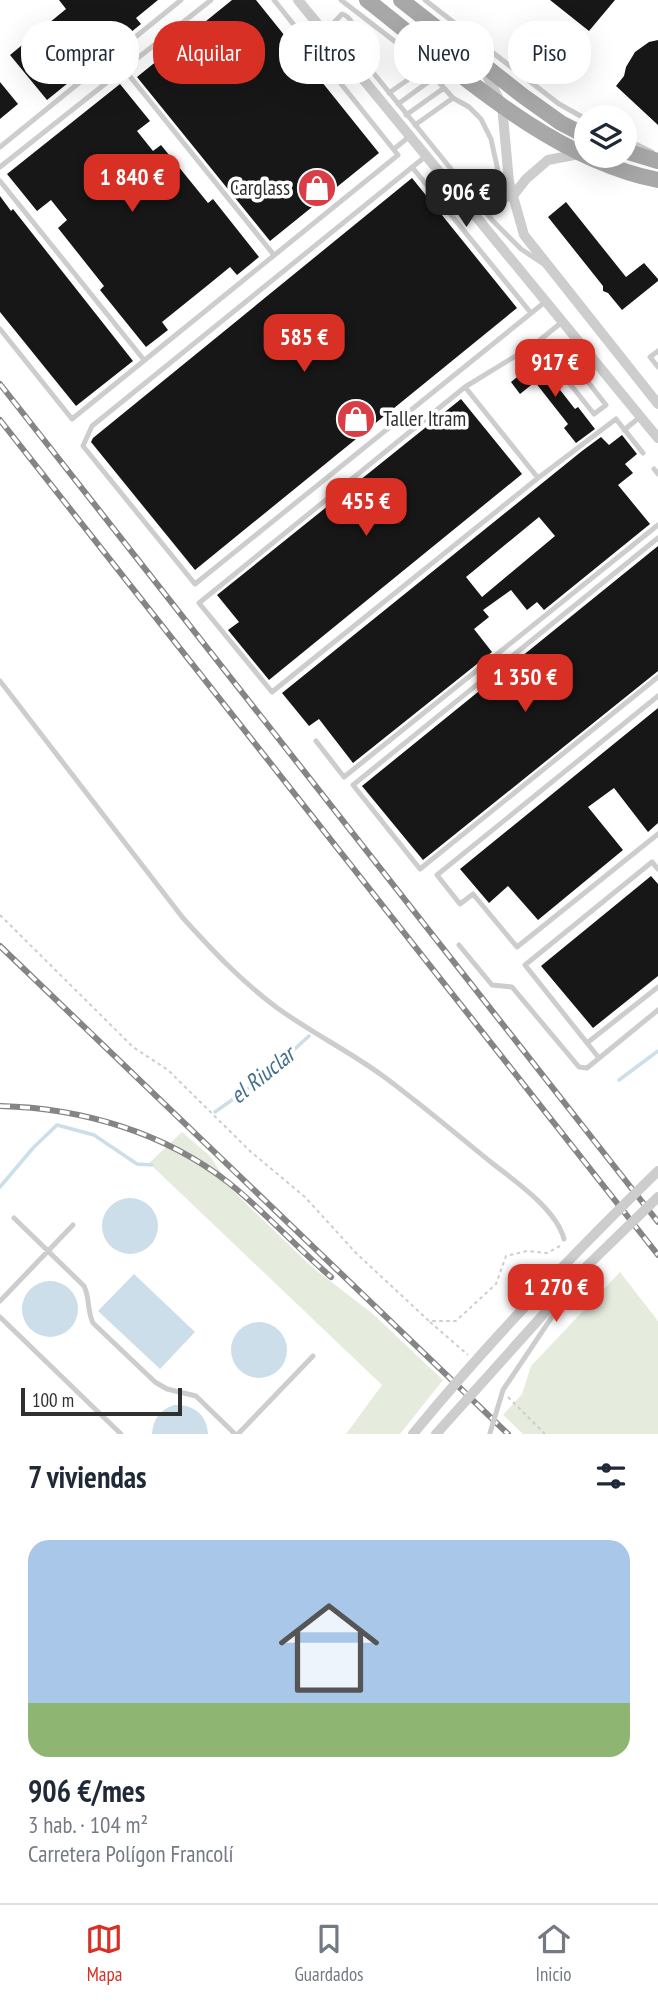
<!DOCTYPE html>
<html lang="es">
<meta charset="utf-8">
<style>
body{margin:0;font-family:"PT Sans Narrow",sans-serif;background:#f6f6f7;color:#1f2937;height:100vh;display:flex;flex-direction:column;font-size:26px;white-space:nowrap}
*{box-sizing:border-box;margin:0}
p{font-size:23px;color:#747a83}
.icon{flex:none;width:38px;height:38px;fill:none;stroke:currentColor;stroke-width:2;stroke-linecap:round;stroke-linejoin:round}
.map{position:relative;height:1434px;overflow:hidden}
.side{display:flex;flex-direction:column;background:#fff;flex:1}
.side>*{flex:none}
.top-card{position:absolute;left:21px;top:21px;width:616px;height:63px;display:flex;gap:14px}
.buttons{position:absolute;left:574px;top:105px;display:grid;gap:14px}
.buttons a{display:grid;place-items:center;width:63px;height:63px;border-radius:50%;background:#fff;box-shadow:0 7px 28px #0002;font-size:35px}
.scale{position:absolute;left:21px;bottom:18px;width:161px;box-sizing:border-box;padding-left:7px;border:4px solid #303030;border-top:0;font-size:19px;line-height:24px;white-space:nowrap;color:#303030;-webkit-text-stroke:5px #fff;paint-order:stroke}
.price{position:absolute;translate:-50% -60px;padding:0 16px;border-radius:14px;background:#d93025;color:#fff;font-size:23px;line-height:46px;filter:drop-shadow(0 2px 4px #0008)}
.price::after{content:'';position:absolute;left:50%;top:42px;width:21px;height:16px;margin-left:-10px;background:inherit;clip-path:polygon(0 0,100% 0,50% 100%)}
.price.current{background:#222;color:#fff}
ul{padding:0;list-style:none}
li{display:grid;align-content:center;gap:14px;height:371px;padding:0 28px}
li+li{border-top:2px solid #e0e1e3}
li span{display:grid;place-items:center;height:217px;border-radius:21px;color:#555}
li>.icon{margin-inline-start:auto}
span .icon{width:126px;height:126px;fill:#fffc;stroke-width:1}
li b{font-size:30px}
h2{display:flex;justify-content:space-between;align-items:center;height:84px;padding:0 28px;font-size:30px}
.tag{padding:0 24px;border-radius:28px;background:#fff;box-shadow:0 7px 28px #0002;font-size:24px;line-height:63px}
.tag.current{background:#d93025;color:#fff}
.tab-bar{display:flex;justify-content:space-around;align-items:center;height:98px;border-top:2px solid #e0e1e3;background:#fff;font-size:19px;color:#747a83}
.tab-bar a{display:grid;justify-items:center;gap:4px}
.tab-bar .current{color:#d93025}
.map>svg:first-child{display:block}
.green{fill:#e5ecde}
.water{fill:#ccdeea}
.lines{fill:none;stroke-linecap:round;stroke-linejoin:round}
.stream{stroke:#ccdeea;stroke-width:3.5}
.building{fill:#171717;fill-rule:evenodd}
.path{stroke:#cdcdcd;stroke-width:2;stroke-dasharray:3.5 3.5;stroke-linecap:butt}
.lane{stroke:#cdcdcd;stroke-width:5}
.street{stroke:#cdcdcd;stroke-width:10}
.primary{stroke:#a8a8a8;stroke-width:16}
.rail-casing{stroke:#858585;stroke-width:6}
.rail{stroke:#fff;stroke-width:3.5;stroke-dasharray:10;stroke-linecap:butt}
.lane-bridge{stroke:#cdcdcd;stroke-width:5}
.street-bridge{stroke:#cdcdcd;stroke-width:10}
.labels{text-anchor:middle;stroke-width:7;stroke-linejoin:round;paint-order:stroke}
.poi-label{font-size:21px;fill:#303030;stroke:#fff;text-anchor:end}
.water-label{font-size:23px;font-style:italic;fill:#426f8d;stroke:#fff}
</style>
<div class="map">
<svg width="658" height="1434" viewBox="0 0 658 1434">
<rect width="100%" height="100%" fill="#fff"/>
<path class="green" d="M182,1132L210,1156L233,1191L312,1267L373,1314L443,1380L400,1434H346L382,1385L149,1163Z
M620,1272L658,1321V1434H523L503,1415L522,1394L531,1366Z"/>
<path class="water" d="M102 1226a28 28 0 1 1 56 0a28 28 0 1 1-56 0Z
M134,1274L195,1332L160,1369L98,1311Z
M22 1309a28 28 0 1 1 56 0a28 28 0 1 1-56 0Z
M231 1350a28 28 0 1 1 56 0a28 28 0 1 1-56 0Z
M174,1405C194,1404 207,1415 208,1434H152C153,1419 160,1410 174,1405Z"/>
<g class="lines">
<path class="stream" d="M619,1080L658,1051
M215,1112L263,1078L309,1036
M0,1187L33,1148L57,1125L94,1135L137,1164L152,1165"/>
</g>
<path class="building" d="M59,0H158L136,18L141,24L47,100L10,55L66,9Z
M232,0H256L379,153L270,241L137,77Z
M550,0H615L589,31Z
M658,40V125L616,86L624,76L626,67L635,52L649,42Z
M0,82L18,104L0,119Z
M120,84L150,121L137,131L153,151L161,145L208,203L213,199L259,257L237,275L230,267L208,285L162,322L168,330L146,347L100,290L104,286L58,228L67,220L51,200L37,211L7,174Z
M412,178L517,308L195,570L91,442L93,438Z
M0,196L11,211L13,209L133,361L76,406L0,312Z
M566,202L626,277L644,263L658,279V281L622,310L608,293L603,291V286L548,217Z
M536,357L548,371L546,372L575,409L578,407L595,429L576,443L564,428L568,424L535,382L520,394L511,382L527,369L531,364L529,362Z
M461,399L522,474L269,680L228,630L239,622L217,595Z
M622,435L637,454L625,464L633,473L618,485L650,524L544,610L537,602L527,610L511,590L483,610L489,617L474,629L492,652L353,763L319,719L309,726L282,693L582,451L601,437L609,445ZM539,517L555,536L482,597L466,577Z
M658,546V671L423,860L362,786Z
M658,708V823L648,832L614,788L588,807L623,850L538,920L508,886L489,903L460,869Z
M651,876L658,884V976L593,1028L541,966Z"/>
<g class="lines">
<path class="path" d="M0,915L133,1047L168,1070L251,1152L305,1197L356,1253L429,1321H456L496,1284L506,1256L527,1251L547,1253L560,1246
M430,1322L468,1355
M508,1397L545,1434"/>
<path class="lane" d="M341,0L419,60L453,98L469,107L481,119L491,139L502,189L512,197L484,211H476L473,208
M425,0L559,104L586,119
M325,32L342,14C356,19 352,32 357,44C359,51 364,58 367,65L493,221L521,249L542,263
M124,69L274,255
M389,93L426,67
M398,104L435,77
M406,115L444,88
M415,125L453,98
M625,139L652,152
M0,147L181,0
M394,149L410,136
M426,156L92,426L83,446L195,584L545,302
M0,167L211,0
M412,167L531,313
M0,181L144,360
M0,329L72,419L398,155L274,0
M542,339L556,356L563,350L606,405L594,414L551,360L556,356
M658,351L650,357L658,367
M465,387L538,478L272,692L199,603L465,387L535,344L562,322
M624,430L640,417
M654,469L658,474
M538,478L616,419L643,453
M658,538L353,785L420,869L658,677
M0,681L183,918C212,950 241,981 276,1007C310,1032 349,1051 383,1076C421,1104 456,1134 492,1163C516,1182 556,1209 564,1239
M658,696L437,875L460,904L473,894L517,947L658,834
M316,741L344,777L658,525
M459,945L492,985L512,987L579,1067L587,1068L658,1010
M587,1043L658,987
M599,1058L525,965L652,862L658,869
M14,1218L84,1286C90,1298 87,1311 93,1323L155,1382L167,1389L196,1396L235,1434
M0,1301L73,1225
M0,1317L121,1434
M238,1434L313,1356"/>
<path class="street" d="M298,0L658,438
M483,68L502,105L509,182L524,235L658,404
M512,197L526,179L548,160L579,154"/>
<path class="primary" d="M367,0C453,67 548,158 658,180
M401,0L523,96L561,123L586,136
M625,151L658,161"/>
<g class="rail-casing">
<path id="rail" d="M0,384L658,1222
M0,420L658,1255
M0,946L508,1434
M0,1106C81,1108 164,1132 229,1183C265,1212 296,1247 331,1277"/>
</g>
<use href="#rail" class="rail"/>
<path class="lane-bridge" d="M490,1433L503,1390L566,1296"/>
<path class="street-bridge" d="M413,1434C489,1341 572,1255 658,1171
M436,1434L586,1267L658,1197"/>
</g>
<defs>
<g id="shop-disc" transform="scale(2.0125)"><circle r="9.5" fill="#db3d46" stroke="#fff"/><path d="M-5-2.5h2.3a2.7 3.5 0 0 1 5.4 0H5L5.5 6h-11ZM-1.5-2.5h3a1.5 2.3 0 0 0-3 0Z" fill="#fff"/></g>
</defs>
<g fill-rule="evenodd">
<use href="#shop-disc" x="317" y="188"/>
<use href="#shop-disc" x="356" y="419"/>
</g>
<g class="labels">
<g class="poi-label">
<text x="290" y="195">Carglass</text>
<text x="383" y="426" text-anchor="start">Taller Itram</text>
</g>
<g class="water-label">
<text transform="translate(262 1075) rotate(-39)" y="8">el Riuclar</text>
</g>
</g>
</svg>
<div class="buttons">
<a><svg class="icon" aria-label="layers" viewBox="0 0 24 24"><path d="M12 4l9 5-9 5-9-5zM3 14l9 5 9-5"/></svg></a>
</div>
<div class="scale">100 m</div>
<b class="price" style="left:132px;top:214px">1 840 €</b>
<b class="price current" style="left:466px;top:229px">906 €</b>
<b class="price" style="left:304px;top:374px">585 €</b>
<b class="price" style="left:555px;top:399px">917 €</b>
<b class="price" style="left:366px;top:538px">455 €</b>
<b class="price" style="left:525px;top:714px">1 350 €</b>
<b class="price" style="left:556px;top:1324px">1 270 €</b>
<div class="top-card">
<a class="tag">Comprar</a>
<a class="tag current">Alquilar</a>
<a class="tag">Filtros</a>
<a class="tag">Nuevo</a>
<a class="tag">Piso</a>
</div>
</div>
<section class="side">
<h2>7 viviendas<svg class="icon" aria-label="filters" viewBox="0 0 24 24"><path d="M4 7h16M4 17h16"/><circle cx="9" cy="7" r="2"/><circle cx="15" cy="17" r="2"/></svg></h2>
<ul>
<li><span style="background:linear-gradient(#a9c7e8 75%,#8fb573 0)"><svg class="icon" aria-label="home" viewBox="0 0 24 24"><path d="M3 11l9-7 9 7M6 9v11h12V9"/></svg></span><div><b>906 €/mes</b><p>3 hab. · 104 m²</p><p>Carretera Polígon Francolí</p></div></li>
</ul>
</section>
<nav class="tab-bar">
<a class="current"><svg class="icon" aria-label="map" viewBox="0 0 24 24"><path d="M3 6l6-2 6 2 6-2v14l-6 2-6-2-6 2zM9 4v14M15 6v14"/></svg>Mapa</a>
<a><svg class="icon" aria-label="saved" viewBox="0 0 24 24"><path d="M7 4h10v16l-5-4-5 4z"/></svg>Guardados</a>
<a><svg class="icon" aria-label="home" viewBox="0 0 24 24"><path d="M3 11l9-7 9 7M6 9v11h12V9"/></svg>Inicio</a>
</nav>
